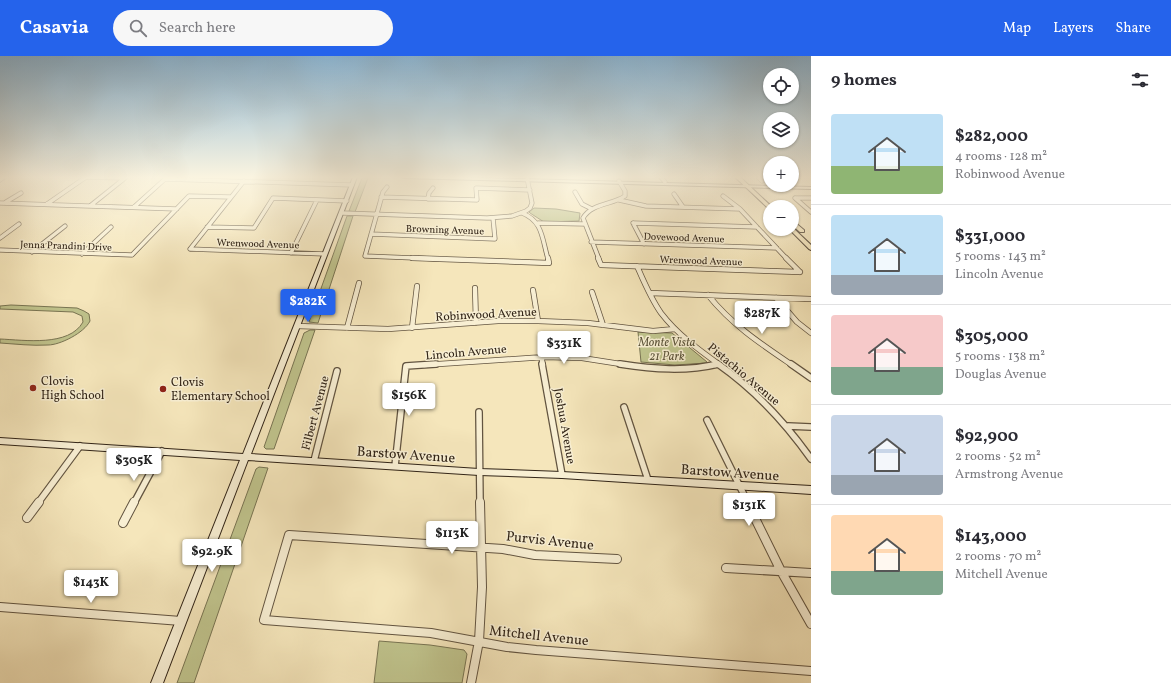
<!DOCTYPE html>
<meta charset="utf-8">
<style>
body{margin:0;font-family:Vollkorn,serif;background:#f7f7f7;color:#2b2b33;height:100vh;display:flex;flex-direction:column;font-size:15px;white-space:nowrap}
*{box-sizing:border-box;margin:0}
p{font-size:13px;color:#7c7c81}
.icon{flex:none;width:22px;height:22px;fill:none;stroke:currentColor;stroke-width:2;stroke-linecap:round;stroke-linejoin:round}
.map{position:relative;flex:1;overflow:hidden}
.panel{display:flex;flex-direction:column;background:#fff;width:360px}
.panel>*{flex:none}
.fabs{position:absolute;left:763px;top:12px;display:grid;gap:8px}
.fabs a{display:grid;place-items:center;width:36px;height:36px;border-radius:50%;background:#fff;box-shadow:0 1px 3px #0004;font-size:20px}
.price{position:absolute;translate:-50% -34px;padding:0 9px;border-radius:4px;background:#fff;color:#222;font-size:13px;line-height:26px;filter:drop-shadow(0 1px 2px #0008)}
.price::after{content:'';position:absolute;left:50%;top:24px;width:12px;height:9px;margin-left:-6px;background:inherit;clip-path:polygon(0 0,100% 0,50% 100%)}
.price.selected{background:#2563eb;color:#fff}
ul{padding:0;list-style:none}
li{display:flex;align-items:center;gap:12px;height:100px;padding:0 20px}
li+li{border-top:1px solid #e1e1e2}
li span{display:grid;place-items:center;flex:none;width:112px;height:80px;border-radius:4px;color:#555}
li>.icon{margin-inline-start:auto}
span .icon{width:48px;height:48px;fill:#fffc;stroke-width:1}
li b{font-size:17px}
h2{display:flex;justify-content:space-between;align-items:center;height:48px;padding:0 20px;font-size:17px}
header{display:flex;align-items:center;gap:24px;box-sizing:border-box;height:56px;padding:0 20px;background:#2563eb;color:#fff}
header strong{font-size:19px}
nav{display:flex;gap:22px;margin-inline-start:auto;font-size:14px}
.search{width:280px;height:36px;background:#f7f7f7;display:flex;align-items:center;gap:10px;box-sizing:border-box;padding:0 14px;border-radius:22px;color:#7c7c81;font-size:15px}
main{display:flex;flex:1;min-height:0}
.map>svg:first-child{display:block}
.green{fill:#c0c48d;stroke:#787452}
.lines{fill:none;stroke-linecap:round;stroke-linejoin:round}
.street-far3-casing{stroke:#625440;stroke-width:5}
.street-far2-casing{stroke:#625440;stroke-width:6}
.street-far1-casing{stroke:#625440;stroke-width:8}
.street-casing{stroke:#625440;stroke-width:10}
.secondary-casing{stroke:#312417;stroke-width:2}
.primary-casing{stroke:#312417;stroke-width:2}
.street-far3{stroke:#f8efd3;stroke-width:3.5}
.street-far2{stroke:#f8efd3;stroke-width:4.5}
.street-far1{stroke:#f8efd3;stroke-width:5.5}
.street{stroke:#f8efd3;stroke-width:8}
.secondary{fill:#f8efd3;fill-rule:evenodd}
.primary{fill:#f5e6bb;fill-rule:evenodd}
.poi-dot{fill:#8f2418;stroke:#f8efd3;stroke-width:1.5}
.labels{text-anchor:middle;stroke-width:3;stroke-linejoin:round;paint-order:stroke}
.far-street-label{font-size:10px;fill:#312417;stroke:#f8efd3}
.street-label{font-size:12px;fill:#312417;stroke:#f8efd3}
.park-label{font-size:12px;font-style:italic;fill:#5c543a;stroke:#f8efd3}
.poi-label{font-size:12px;fill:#312417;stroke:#f8efd3;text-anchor:start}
.near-street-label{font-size:14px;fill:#312417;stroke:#f8efd3}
</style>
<header>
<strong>Casavia</strong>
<div class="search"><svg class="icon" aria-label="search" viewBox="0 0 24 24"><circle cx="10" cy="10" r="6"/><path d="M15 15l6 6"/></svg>Search here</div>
<nav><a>Map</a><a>Layers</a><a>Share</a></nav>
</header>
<main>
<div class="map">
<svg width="811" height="627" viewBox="0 0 811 627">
<rect width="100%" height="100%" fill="#f5e6bb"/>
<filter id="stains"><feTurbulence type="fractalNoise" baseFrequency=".005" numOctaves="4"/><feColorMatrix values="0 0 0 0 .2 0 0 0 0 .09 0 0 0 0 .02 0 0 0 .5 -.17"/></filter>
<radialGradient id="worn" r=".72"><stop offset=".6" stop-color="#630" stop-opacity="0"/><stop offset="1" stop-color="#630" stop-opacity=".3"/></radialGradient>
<path class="green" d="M362,122H368L355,156L349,155Z
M534,152L556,153L580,157L579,165L544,166L530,157L529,156Z
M347,160H353L318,267L309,266Z
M11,249L77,252L84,255L89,258L90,265C84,277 60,289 48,289C32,290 16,288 0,287V283C24,284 69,291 83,266L82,260L73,256L0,253V250Z
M310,274H315L274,393H266L264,391L304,277Z
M638,276L672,277L707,306V307L675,309L641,306Z
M259,411L268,412L194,627H177L256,413Z
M379,585L430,589L464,594L467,598L462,627H374Z"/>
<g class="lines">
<g class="street-far3-casing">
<path id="street-far3" d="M84,121L125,122
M661,121L665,126
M758,121L762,125
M0,124L4,121
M387,131L383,136L365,200L439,203
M575,136L582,148L592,153
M674,138L683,151
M723,140L740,153L787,203
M381,141L477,144L476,132L530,134
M795,142L811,156
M795,142H811
M428,143L429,137L433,132
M619,144L646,150L740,153
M6,146L21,137
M0,147L177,153
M47,148L86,121
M90,150L125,122
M134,151L165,123L352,129
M342,157L487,162L512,160L526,155L530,152L532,147L527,122
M522,157C543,165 542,183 548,203
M538,167L584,168
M633,167L757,171
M633,167L644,188
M207,171L254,172L273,142L347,145
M371,178L495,183L493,162
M0,182L19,168
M591,186L777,192
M190,193L325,198
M190,193L244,125
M0,194L132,199L189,140L231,141
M32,196L65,170
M291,197L317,144
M82,198L111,171
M599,203L583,162C592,147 612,149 625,140V135L619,125"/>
</g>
<g class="street-far2-casing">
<path id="street-far2" d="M412,202L549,207L548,202
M598,202L601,209L800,216
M786,202L800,216
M637,210C644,226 651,243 661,257C677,278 699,294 720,309
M475,232L476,267
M533,234L538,265
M592,236L603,269
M650,237L811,243
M708,239C732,269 761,288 792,309
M776,242L797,266L811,277
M297,270L388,273L498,265H538L588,267L653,275L675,273
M347,272L359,227
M412,272L417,230
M541,300L543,309
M424,309L544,301L582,302L627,309
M715,309L718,308"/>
</g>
<g class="street-far1-casing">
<path id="street-far1" d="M542,308L562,419
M620,308C653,313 685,316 718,308
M718,308C755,334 785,366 811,403
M791,308L811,322
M624,351L648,424
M479,356L480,447
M707,364L748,447
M788,370L811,371
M314,405L337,315
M395,410L406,310L436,308
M38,447L80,390
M134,447L162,395"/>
</g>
<g class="street-casing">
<path id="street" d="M747,446L781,515L811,568
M27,462L39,446
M123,467L134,446
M617,503L535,499L503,493L289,479L264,564L431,577L507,591L536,594L811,615
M726,512L811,517
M0,551L181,565
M471,627L479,585L482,531L480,446"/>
</g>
<g class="secondary-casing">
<path id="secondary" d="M353,121H357L251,398L479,413L562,416L811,430V438L562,422L479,419L248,404L163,627H151L240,404L0,388V382L243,398Z
M402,121H450L811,131V133L404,122Z"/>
</g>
<g class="primary-casing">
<path id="primary" d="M735,121H740L772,151H770V154Z
M792,164L804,174V176H800L792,169Z
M792,171L811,189V194L809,193L789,173H792Z"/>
</g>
<use href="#street-far3" class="street-far3"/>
<use href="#street-far2" class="street-far2"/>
<use href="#street-far1" class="street-far1"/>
<use href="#street" class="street"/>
<use href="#secondary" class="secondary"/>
<use href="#primary" class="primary"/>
</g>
<linearGradient id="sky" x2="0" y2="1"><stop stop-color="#8cb7d6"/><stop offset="0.58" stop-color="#faf4e0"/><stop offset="1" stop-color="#faf4e0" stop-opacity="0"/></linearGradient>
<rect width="811" height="209" fill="url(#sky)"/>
<g class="poi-dot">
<circle cx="33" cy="332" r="4"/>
<circle cx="163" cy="333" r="4"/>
</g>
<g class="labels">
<g class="far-street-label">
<text transform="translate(445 173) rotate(2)" y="4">Browning Avenue</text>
<text transform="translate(684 181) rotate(2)" y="4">Dovewood Avenue</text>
<text transform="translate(258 187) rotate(2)" y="4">Wrenwood Avenue</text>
<text transform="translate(66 189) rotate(2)" y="4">Jenna Prandini Drive</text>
<text transform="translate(701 204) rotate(2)" y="4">Wrenwood Avenue</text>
</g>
<g class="street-label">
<text transform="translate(486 258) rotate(-3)" y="4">Robinwood Avenue</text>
<text transform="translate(466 296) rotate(-5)" y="4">Lincoln Avenue</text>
<text transform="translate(744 318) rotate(40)" y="4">Pistachio Avenue</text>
<text transform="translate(315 357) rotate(-75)" y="4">Filbert Avenue</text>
<text transform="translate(565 370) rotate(80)" y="4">Joshua Avenue</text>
</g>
<g class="park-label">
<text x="667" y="290">Monte Vista<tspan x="667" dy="14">21 Park</tspan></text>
</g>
<g class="poi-label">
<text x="41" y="329">Clovis<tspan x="41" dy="14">High School</tspan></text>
<text x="171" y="330">Clovis<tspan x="171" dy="14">Elementary School</tspan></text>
</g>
<g class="near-street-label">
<text transform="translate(406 398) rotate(4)" y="5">Barstow Avenue</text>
<text transform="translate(730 416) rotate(4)" y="5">Barstow Avenue</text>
<text transform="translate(550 484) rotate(6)" y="5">Purvis Avenue</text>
<text transform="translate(539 579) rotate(6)" y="5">Mitchell Avenue</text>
</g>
</g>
<rect width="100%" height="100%" filter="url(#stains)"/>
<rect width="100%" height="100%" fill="url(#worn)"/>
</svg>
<div class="fabs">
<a><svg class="icon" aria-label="locate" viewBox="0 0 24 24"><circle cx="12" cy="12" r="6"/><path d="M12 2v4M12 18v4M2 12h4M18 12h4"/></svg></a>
<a><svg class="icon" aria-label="layers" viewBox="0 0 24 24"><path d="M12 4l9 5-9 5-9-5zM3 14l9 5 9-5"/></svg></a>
<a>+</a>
<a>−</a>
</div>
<b class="price selected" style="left:308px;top:267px">$282K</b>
<b class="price" style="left:762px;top:279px">$287K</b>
<b class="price" style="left:564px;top:309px">$331K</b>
<b class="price" style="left:409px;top:361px">$156K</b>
<b class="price" style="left:134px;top:426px">$305K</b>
<b class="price" style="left:749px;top:471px">$131K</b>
<b class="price" style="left:452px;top:499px">$113K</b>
<b class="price" style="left:212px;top:517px">$92.9K</b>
<b class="price" style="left:91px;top:548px">$143K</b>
</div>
<section class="panel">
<h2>9 homes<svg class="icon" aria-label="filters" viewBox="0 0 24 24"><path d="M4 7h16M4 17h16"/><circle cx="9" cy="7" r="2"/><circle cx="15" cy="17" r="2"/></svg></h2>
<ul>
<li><span style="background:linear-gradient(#bfe0f5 65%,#8fb573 0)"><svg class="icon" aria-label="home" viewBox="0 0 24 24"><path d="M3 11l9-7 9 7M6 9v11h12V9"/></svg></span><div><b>$282,000</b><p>4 rooms · 128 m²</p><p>Robinwood Avenue</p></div></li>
<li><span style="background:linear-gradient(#bfe0f5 75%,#9aa5b1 0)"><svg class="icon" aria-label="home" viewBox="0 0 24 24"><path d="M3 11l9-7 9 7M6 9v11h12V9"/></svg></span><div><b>$331,000</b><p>5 rooms · 143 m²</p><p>Lincoln Avenue</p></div></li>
<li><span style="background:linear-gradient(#f6c9c9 65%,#7fa58c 0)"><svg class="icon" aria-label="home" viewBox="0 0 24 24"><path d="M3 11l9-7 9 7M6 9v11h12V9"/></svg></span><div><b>$305,000</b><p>5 rooms · 138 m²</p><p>Douglas Avenue</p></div></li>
<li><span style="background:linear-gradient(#c9d6e8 75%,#9aa5b1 0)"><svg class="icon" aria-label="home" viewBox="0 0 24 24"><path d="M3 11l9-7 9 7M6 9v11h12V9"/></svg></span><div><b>$92,900</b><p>2 rooms · 52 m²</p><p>Armstrong Avenue</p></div></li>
<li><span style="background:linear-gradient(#ffd9b3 70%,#7fa58c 0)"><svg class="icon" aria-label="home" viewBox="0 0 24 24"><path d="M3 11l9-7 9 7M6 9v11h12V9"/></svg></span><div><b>$143,000</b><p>2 rooms · 70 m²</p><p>Mitchell Avenue</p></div></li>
</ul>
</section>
</main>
